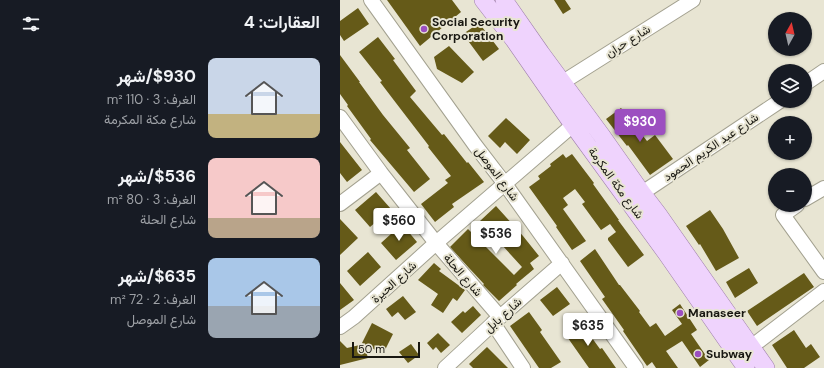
<!DOCTYPE html>
<html lang="ar">
<meta charset="utf-8">
<style>
body{margin:0;font-family:"DM Sans",Vazirmatn,sans-serif;background:#242831;color:#f1f3f6;direction:rtl;height:100vh;display:flex;flex-direction:column;font-size:15px;white-space:nowrap}
*{box-sizing:border-box;margin:0}
p{font-size:13px;color:#9ea1a6}
.icon{flex:none;width:22px;height:22px;fill:none;stroke:currentColor;stroke-width:2;stroke-linecap:round;stroke-linejoin:round}
.map{position:relative;flex:1;overflow:hidden;direction:ltr}
.sheet{display:flex;flex-direction:column;background:#171b24;width:340px}
.sheet>*{flex:none}
.needle{width:26px;rotate:8deg}
.controls{position:absolute;left:428px;top:12px;display:grid;gap:8px}
.controls a{display:grid;place-items:center;width:44px;height:44px;border-radius:50%;background:#171b24;box-shadow:0 1px 3px #0004;font-size:20px}
.scale{position:absolute;left:12px;bottom:10px;width:68px;box-sizing:border-box;padding-left:4px;border:2px solid #181711;border-top:0;font-size:11px;line-height:14px;white-space:nowrap;color:#181711;-webkit-text-stroke:3px #e8e5d3;paint-order:stroke}
.price{position:absolute;translate:-50% -34px;padding:0 9px;border-radius:4px;background:#fff;color:#222;font-size:13px;line-height:26px;filter:drop-shadow(0 1px 2px #0008)}
.price::after{content:'';position:absolute;left:50%;top:24px;width:12px;height:9px;margin-left:-6px;background:inherit;clip-path:polygon(0 0,100% 0,50% 100%)}
.price.selected{background:#9c4fc0;color:#fff}
ul{padding:0;list-style:none}
li{display:flex;align-items:center;gap:12px;height:100px;padding:0 20px}
li span{display:grid;place-items:center;flex:none;width:112px;height:80px;border-radius:8px;color:#555}
li>.icon{margin-inline-start:auto}
span .icon{width:48px;height:48px;fill:#fffc;stroke-width:1}
li b{font-size:17px}
h2{display:flex;justify-content:space-between;align-items:center;height:48px;padding:0 20px;font-size:17px}
main{display:flex;flex:1;min-height:0}
.map>svg:first-child{display:block}
.building{fill:#655a18}
.lines{fill:none;stroke-linecap:round;stroke-linejoin:round}
.minor-casing{stroke:#a3a190;stroke-width:16}
.major-casing{stroke:#9d7eaa;stroke-width:18}
.minor{stroke:#fff;stroke-width:14}
.major{stroke:#efd3fd;stroke-width:17}
.poi-dot{fill:#9c4fc0;stroke:#e8e5d3;stroke-width:1.5}
.labels{text-anchor:middle;stroke-width:4;stroke-linejoin:round;paint-order:stroke}
.poi-label{font-size:12px;font-weight:bold;fill:#181711;stroke:#e8e5d3;text-anchor:start}
.street-label{font-size:12px;fill:#181711;stroke:#e8e5d3}
</style>
<main>
<div class="map">
<svg width="484" height="368" viewBox="0 0 484 368">
<rect width="100%" height="100%" fill="#e8e5d3"/>
<path class="building" d="M47,0H112L121,12L80,46Z
M214,0H225L231,9L223,14Z
M18,8L29,24L4,41L0,35V21Z
M139,23L159,49L143,61L123,34Z
M38,37L55,59L53,60L76,91L70,97L102,135L104,134L127,163L128,162L144,182L112,204L114,207L95,222L81,204L108,183L105,180L111,176L88,147L89,146L56,103L40,82L42,81L19,52Z
M109,46L134,72L122,83L97,69L94,57Z
M0,55L20,82H19L43,115L70,148L67,150L90,179L74,192L30,140L31,139L7,106L8,105L0,94Z
M281,108L307,141L315,135L333,159L310,175L288,145L287,146L266,119Z
M166,118L190,140L177,154L165,142L160,148L148,136Z
M0,142L22,170L7,182L0,173Z
M223,154L226,158L232,154L254,183L253,184L279,220H278L304,255L288,267L268,240V238L276,232L270,224L261,230L242,204L245,202L235,189L223,198L228,205L223,209L246,241L232,250L216,227L217,226L189,187L200,179L198,176L211,166L210,164Z
M36,192L51,209L30,227L15,210Z
M156,206L183,236L199,256L190,263L194,269L176,284L177,285L159,301L143,285L144,284L129,268L110,247L128,229L174,275L182,267L140,221Z
M370,210L383,229L399,258L376,271L360,244L359,245L346,226Z
M0,219L18,238L0,255Z
M62,224L77,242L56,260L41,243Z
M255,249L279,285H280L300,311L299,312L310,327L316,323L325,336L342,324L332,310L340,304L357,330L351,334L369,360L360,367L342,341L326,351L338,368H316L312,362L307,366L283,331L284,330L262,299L265,297L240,261Z
M28,252L41,267L20,286L7,271Z
M94,263L101,269L99,271L125,290L117,301L113,298L103,313L91,305L98,294L78,280Z
M409,268L418,283L395,298L386,282Z
M464,273L474,287L417,326L407,311Z
M0,283L14,300L0,310Z
M217,287L230,304L213,316L200,300Z
M63,296L76,312L65,320L58,312L52,317L46,309Z
M133,306L141,315L122,333L111,322L123,311L125,313Z
M189,312L202,330L200,332L221,362L211,368H199L170,326Z
M239,320L260,349L262,348L276,368H249L223,331Z
M32,323L53,334L43,354L24,344L28,358L0,365V341L7,348L24,344L22,343Z
M454,330L466,348L471,344L480,357L464,368H447L432,345Z
M98,333L110,345L101,353L96,347L93,350L87,343Z
M71,344L79,355L68,363L59,352Z
M147,347L168,368H133L129,364Z"/>
<g class="lines">
<g class="minor-casing">
<path id="minor" d="M31,0L135,145L165,184L296,368
M223,82L353,0
M465,84L484,71
M0,117L41,173L96,243L160,317
M302,193L440,101
M465,199L484,188
M0,204L41,173
M457,205L443,215L484,272
M153,323L183,368
M0,327L14,317L96,243L233,125
M411,347L484,291
M105,368L160,317L222,263"/>
</g>
<g class="major-casing">
<path id="major" d="M143,0L174,40L233,125L326,253L406,368
M164,0L201,53L262,136L302,193L318,214L426,368"/>
</g>
<use href="#minor" class="minor"/>
<use href="#major" class="major"/>
</g>
<g class="poi-dot">
<circle cx="84" cy="29" r="4"/>
<circle cx="340" cy="313" r="4"/>
<circle cx="358" cy="354" r="4"/>
</g>
<g class="labels">
<g class="poi-label">
<text x="92" y="26">Social Security<tspan x="92" dy="14">Corporation</tspan></text>
<text x="348" y="317">Manaseer</text>
<text x="366" y="358">Subway</text>
</g>
<g class="street-label">
<text transform="translate(288 41) rotate(-32)" y="4">شارع حران</text>
<text transform="translate(371 147) rotate(-34)" y="4">شارع عبد الكريم الحمود</text>
<text transform="translate(157 174) rotate(53)" y="4">شارع الموصل</text>
<text transform="translate(276 183) rotate(54)" y="4">شارع مكة المكرمة</text>
<text transform="translate(123 275) rotate(49)" y="4">شارع الحلة</text>
<text transform="translate(54 282) rotate(-42)" y="4">شارع الحيرة</text>
<text transform="translate(163 315) rotate(-42)" y="4">شارع بابل</text>
</g>
</g>
</svg>
<div class="controls">
<a><svg class="needle" viewBox="-14 -14 28 28"><path d="M0-13l5 13h-10z" fill="#e53935"/><path d="M0 13l5-13h-10z" fill="#9ea1a6"/></svg></a>
<a><svg class="icon" aria-label="layers" viewBox="0 0 24 24"><path d="M12 4l9 5-9 5-9-5zM3 14l9 5 9-5"/></svg></a>
<a>+</a>
<a>−</a>
</div>
<div class="scale">50 m</div>
<b class="price selected" style="left:300px;top:143px">$930</b>
<b class="price" style="left:59px;top:242px">$560</b>
<b class="price" style="left:156px;top:255px">$536</b>
<b class="price" style="left:248px;top:347px">$635</b>
</div>
<section class="sheet">
<h2>العقارات: 4<svg class="icon" aria-label="filters" viewBox="0 0 24 24"><path d="M4 7h16M4 17h16"/><circle cx="9" cy="7" r="2"/><circle cx="15" cy="17" r="2"/></svg></h2>
<ul>
<li><span style="background:linear-gradient(#c9d6e8 70%,#c2b280 0)"><svg class="icon" aria-label="home" viewBox="0 0 24 24"><path d="M3 11l9-7 9 7M6 9v11h12V9"/></svg></span><div><b>$930/شهر</b><p>الغرف: 3 · 110 m²</p><p>شارع مكة المكرمة</p></div></li>
<li><span style="background:linear-gradient(#f6c9c9 75%,#b9a48a 0)"><svg class="icon" aria-label="home" viewBox="0 0 24 24"><path d="M3 11l9-7 9 7M6 9v11h12V9"/></svg></span><div><b>$536/شهر</b><p>الغرف: 3 · 80 m²</p><p>شارع الحلة</p></div></li>
<li><span style="background:linear-gradient(#a9c7e8 60%,#9aa5b1 0)"><svg class="icon" aria-label="home" viewBox="0 0 24 24"><path d="M3 11l9-7 9 7M6 9v11h12V9"/></svg></span><div><b>$635/شهر</b><p>الغرف: 2 · 72 m²</p><p>شارع الموصل</p></div></li>
</ul>
</section>
</main>
